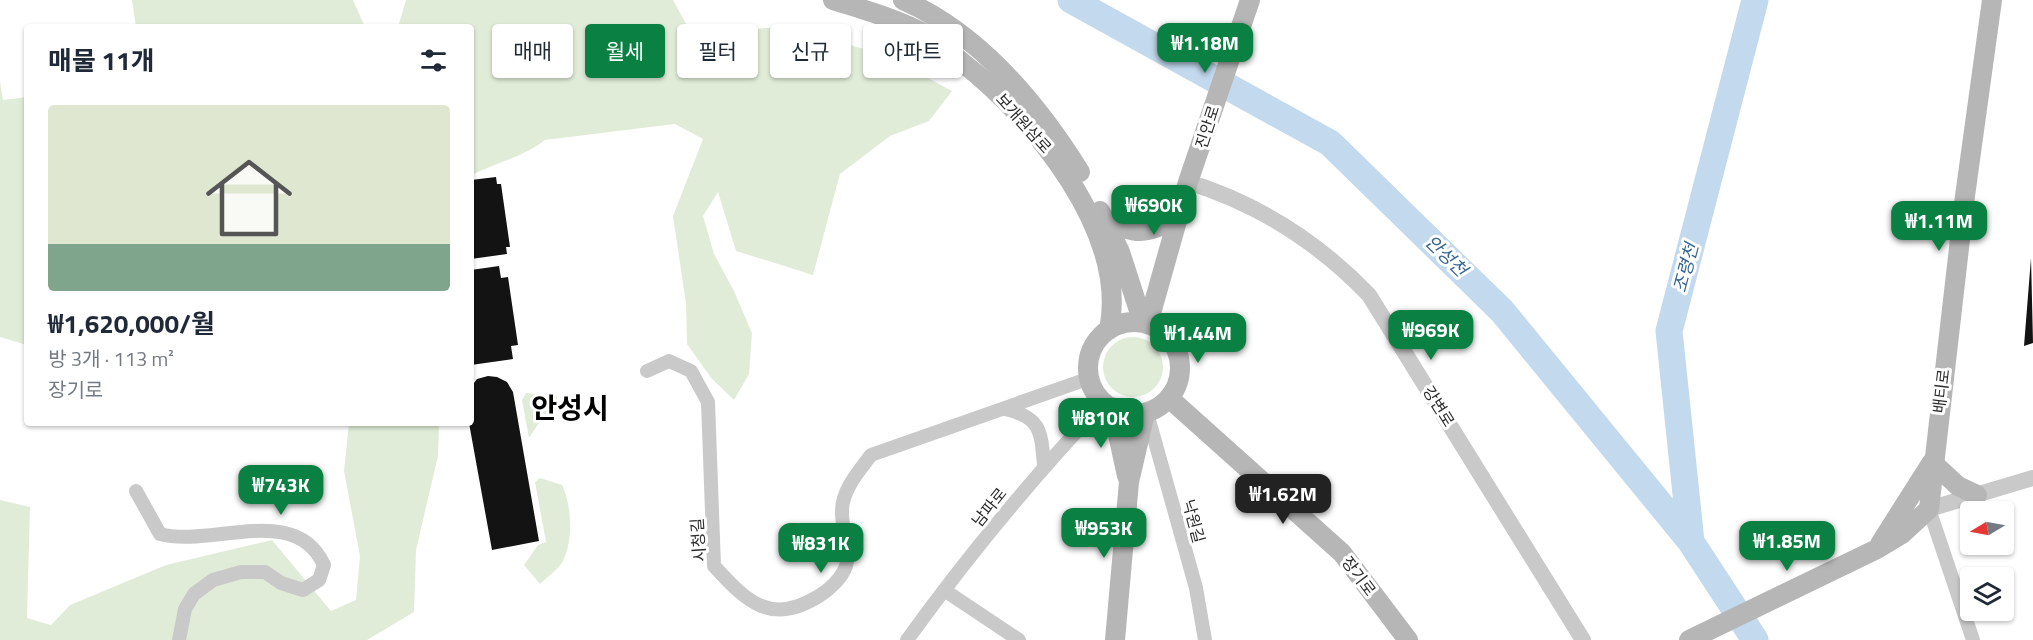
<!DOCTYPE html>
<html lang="ko">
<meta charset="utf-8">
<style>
body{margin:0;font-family:"Titillium Web","Noto Sans KR",sans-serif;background:#f2f2f3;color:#1f2937;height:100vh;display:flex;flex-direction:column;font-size:22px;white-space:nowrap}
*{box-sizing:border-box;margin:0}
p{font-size:20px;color:#747a83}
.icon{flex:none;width:33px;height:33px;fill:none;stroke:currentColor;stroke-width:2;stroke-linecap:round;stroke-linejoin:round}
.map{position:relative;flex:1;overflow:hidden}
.details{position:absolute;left:24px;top:24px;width:450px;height:402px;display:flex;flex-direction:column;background:#fff;border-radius:6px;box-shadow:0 2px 4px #0004}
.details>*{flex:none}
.hud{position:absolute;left:492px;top:24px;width:570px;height:54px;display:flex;gap:12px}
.needle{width:39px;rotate:260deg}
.tools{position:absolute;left:1960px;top:501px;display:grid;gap:12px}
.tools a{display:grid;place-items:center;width:54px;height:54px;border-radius:6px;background:#fff;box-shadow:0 2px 4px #0004;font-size:30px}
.price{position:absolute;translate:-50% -51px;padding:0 14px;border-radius:12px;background:#0b8043;color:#fff;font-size:20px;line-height:39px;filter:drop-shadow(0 2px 3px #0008)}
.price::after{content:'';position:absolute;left:50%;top:36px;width:18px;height:14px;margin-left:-9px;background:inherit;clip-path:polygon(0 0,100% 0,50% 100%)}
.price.selected{background:#222;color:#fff}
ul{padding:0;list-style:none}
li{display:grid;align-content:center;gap:12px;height:318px;padding:0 24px}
li span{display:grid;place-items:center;height:186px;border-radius:6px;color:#555}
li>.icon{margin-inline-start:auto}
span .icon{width:108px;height:108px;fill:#fffc;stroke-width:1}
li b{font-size:26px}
h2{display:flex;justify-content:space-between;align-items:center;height:72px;padding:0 24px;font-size:26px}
.pill{padding:0 21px;border-radius:6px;background:#fff;box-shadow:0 2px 4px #0004;font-size:21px;line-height:54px}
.pill.selected{background:#0b8043;color:#fff}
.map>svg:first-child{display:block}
.green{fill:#e1ecd8}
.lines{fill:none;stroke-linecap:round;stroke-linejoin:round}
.river{stroke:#c2d9ee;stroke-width:27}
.building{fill:#131313}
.minor{stroke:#c9c9c9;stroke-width:14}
.tertiary{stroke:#c9c9c9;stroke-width:16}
.secondary{stroke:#b6b6b6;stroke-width:20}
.labels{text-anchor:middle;stroke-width:6;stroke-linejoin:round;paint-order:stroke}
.street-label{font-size:16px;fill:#2c2c2c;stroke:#fff}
.water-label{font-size:18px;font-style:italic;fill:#346695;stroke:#fff}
.town-label{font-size:28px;font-weight:bold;fill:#000;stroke:#fff}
</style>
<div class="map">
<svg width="2033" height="640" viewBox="0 0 2033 640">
<rect width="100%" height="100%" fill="#fff"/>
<path class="green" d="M132,0H353L365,27H136Z
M406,0H673L691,33L782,27L883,54L952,91L929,121L890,136L840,174L813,275L736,251L718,192L703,216L714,254L734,291L752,333L749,374L734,400L712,379L687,344L686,304L673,216L703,139L675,124L545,140C523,157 496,163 471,175V27H398Z
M0,82L3,100L27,97V345L0,337Z
M1103 367a30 30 0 1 1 60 0a30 30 0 1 1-60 0Z
M526,393L557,396L558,406L543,417L529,438L522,400Z
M349,423H439L438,456L416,550L414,612L367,640H0V500L30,507L27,618L51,625L70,605L166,565L272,540L331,611L356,600L360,556L344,471Z
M540,478L562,485C572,505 574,545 561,564C556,571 547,577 540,584L524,565L538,545L546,542L535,482Z"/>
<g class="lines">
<path class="river" d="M1071,0L1330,143L1502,311L1691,542L1755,640
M1691,542L1669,331L1755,0"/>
</g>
<path class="building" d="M496,177L497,184H501L510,247H506L507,254L471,259V180Z
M2031,258L2033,343L2024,346Z
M499,266L501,278L508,277L518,345L511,346L513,359L471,365V270Z
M488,376L497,377L507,382L513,392L539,541L492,550L469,423L471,387L477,379Z"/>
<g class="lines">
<path class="minor" d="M647,371L669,361L691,371L708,402L714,566C747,602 771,626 819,596C829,590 842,578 846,566C852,546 841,530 842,511C842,490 859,471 871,455L1090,378
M1005,409C1041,417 1041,431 1044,465
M1147,413L1196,588L1205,640
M136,491L160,534C212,548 295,502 324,565L319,580L303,590L281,583L265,572H241L213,580L194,594L185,609L179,640
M1929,509L1973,640
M944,590L1019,640
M907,640C968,556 1033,477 1104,402"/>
<path class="tertiary" d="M1188,182C1259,204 1318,242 1369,295L1583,640
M1929,509L2033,478"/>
<path class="secondary" d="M833,0C865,10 897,19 927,35C940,42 951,54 963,63C1034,119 1129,233 1109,330
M903,0C979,33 1037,103 1080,172
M1100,211L1120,252L1143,323
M1103,218C1134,236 1148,235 1178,217
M1088 368a46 46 0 1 1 92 0a46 46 0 1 1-92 0Z
M1148,324L1188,182L1250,0
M1169,398L1342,553L1408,640
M1112,407L1127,476
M1880,544L1932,462L1958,486L1977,495
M1115,640L1129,482L1145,413
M1689,640L1877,549L1902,534L1929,509L1965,196L1992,0"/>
</g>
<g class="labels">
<g class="street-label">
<text transform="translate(1024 123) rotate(48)" y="6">보개원삼로</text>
<text transform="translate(1207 127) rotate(-72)" y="6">진안로</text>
<text transform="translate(1941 391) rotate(-83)" y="6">배티로</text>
<text transform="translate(1439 406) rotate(58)" y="6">강변로</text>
<text transform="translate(989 507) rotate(-51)" y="6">남파로</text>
<text transform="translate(1194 521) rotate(75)" y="6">낙원길</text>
<text transform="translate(698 540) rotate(-94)" y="6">시청길</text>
<text transform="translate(1359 576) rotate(53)" y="6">장기로</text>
</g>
<g class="water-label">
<text transform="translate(1446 256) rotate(44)" y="6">안성천</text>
<text transform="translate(1686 268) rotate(-75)" y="6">조령천</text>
</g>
<g class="town-label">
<text x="570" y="418">안성시</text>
</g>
</g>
</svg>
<div class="tools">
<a><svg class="needle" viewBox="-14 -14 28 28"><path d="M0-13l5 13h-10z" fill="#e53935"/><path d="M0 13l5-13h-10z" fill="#747a83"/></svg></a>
<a><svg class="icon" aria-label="layers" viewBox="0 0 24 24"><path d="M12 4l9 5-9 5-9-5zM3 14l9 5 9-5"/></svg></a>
</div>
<b class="price" style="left:1205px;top:74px">₩1.18M</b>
<b class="price" style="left:1154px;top:236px">₩690K</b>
<b class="price" style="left:1939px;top:252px">₩1.11M</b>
<b class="price" style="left:1431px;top:361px">₩969K</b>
<b class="price" style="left:1198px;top:364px">₩1.44M</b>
<b class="price" style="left:1101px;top:449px">₩810K</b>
<b class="price" style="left:281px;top:516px">₩743K</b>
<b class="price selected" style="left:1283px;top:525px">₩1.62M</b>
<b class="price" style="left:1104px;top:559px">₩953K</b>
<b class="price" style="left:1787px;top:572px">₩1.85M</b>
<b class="price" style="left:821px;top:574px">₩831K</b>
<div class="hud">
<a class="pill">매매</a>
<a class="pill selected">월세</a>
<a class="pill">필터</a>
<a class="pill">신규</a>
<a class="pill">아파트</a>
</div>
<section class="details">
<h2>매물 11개<svg class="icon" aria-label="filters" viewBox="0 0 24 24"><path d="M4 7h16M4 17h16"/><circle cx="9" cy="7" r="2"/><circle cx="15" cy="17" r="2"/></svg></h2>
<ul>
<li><span style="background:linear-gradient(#dfe7d0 75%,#7fa58c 0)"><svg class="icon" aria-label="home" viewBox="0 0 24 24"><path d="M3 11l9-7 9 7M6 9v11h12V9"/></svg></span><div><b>₩1,620,000/월</b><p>방 3개 · 113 m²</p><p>장기로</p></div></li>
</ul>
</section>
</div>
